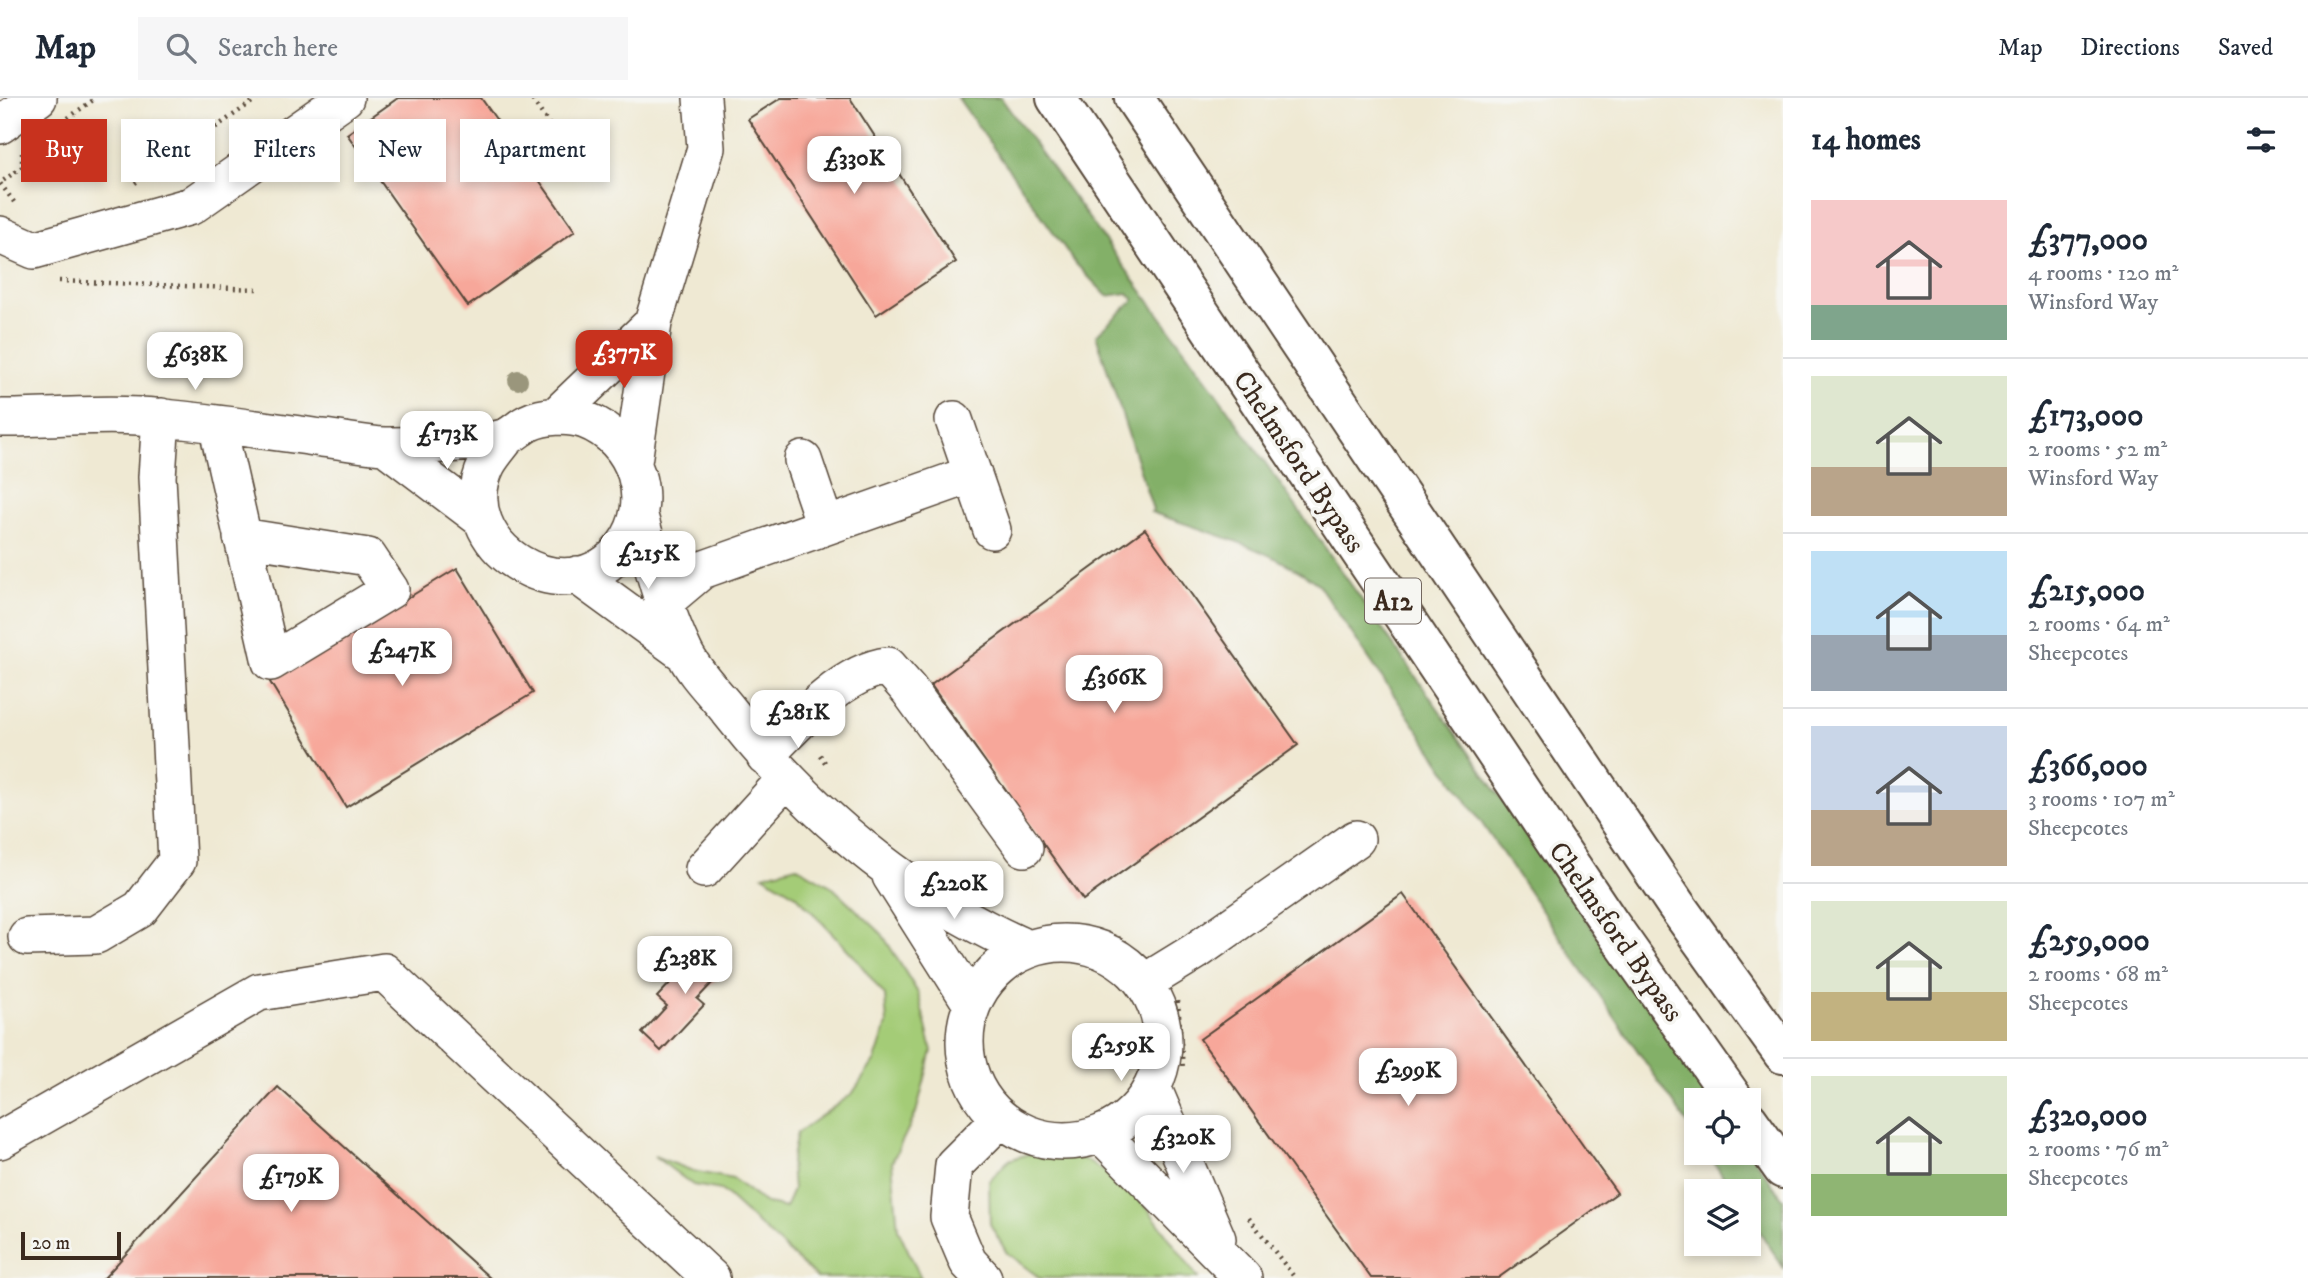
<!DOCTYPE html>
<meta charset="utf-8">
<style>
body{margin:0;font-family:"IM FELL DW Pica",serif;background:#f6f6f7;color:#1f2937;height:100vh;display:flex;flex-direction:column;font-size:26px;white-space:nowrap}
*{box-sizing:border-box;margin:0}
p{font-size:23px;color:#747a83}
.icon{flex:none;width:38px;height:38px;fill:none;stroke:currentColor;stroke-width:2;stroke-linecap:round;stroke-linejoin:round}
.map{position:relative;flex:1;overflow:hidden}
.panel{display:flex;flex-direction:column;background:#fff;width:525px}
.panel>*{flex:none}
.hud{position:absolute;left:21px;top:21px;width:665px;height:63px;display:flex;gap:14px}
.controls{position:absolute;left:1684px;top:990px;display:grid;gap:14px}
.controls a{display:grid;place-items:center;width:77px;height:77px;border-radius:0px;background:#fff;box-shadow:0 4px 10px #0003;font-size:35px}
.scale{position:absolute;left:21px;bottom:18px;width:100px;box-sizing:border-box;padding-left:7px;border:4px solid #3b2a1e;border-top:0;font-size:19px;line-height:24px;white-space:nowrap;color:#3b2a1e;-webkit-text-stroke:5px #f6f6f2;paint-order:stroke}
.price{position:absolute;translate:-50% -60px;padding:0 16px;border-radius:14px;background:#fff;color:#222;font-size:23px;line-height:46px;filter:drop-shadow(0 2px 4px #0008)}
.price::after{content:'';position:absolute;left:50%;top:42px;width:21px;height:16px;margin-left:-10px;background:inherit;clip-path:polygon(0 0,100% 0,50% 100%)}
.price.active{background:#c8321e;color:#fff}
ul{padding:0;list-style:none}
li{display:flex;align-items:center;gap:21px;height:175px;padding:0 28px}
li+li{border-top:2px solid #e0e1e3}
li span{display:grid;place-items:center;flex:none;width:196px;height:140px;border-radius:0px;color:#555}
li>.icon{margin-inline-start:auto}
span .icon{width:84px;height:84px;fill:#fffc;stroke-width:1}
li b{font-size:30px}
h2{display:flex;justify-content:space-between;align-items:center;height:84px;padding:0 28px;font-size:30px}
.tag{padding:0 24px;border-radius:0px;background:#fff;box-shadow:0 4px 10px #0003;font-size:24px;line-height:63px}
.tag.active{background:#c8321e;color:#fff}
header{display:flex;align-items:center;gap:42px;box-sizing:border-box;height:98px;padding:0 35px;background:#fff;border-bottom:2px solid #e0e1e3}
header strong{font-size:33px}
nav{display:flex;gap:38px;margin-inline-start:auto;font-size:24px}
.search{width:490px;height:63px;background:#f6f6f7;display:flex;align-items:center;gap:18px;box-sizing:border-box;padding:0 24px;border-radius:0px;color:#747a83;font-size:26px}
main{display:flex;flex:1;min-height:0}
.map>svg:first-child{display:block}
.green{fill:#a4cc77;stroke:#707b4a;stroke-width:2}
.forest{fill:#83b068;stroke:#5f6d43;stroke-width:2}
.building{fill:#f7a79a}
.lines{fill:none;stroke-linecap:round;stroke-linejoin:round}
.minor-casing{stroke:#564739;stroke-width:40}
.highway-casing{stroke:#564739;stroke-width:42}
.path{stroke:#564739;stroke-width:4.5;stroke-dasharray:2 5;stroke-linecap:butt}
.minor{stroke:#fff;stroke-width:37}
.highway{stroke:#fff;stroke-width:38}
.tree{fill:#9a967c}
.labels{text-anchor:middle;stroke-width:7;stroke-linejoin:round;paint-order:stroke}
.shield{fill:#f6f6f2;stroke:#73675e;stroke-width:2}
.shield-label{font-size:26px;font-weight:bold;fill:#3b2a1e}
.street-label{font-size:28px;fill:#3b2a1e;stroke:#f6f6f2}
</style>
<header>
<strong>Map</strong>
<div class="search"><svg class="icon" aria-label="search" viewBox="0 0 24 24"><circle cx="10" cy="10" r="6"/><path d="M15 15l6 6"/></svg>Search here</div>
<nav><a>Map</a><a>Directions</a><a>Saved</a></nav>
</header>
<main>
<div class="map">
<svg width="1783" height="1180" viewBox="0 0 1783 1180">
<rect width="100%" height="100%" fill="#f6f6f2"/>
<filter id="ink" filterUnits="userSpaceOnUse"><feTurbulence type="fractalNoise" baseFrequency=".0143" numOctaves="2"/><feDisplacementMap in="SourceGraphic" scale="14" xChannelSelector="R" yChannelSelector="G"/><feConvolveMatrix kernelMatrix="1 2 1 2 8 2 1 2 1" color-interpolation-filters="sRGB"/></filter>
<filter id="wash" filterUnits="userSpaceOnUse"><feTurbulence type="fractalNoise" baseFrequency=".00686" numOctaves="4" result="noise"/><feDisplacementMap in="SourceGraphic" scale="28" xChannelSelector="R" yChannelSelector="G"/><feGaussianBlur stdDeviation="1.57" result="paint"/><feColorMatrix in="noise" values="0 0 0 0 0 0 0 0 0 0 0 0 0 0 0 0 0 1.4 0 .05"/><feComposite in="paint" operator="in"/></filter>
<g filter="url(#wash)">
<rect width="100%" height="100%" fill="#efe9d3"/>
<path class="green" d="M796,768L831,788L882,836L918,895L932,953L916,1015L892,1064L898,1131L921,1180H817L721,1092L693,1087L654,1058L693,1073L733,1081L765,1105L785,1110L793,1092L791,1064L797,1035L852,996L875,962L887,926L885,898L853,857L796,797L763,777Z
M1041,1052L1073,1055L1120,1083L1148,1111L1198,1180H1040L1007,1155L990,1126L989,1083L1009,1062Z"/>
<path class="forest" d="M958,0H1001L1217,296L1714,1003H1696V1038L1318,486C1271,450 1206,434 1151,414L1153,412L1096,237L1134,202L1128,195L1107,198L1076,166Z
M1748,1052L1783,1101V1169L1748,1116V1094H1733L1708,1055H1748Z"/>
<g id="blocks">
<path class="building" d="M398,0H481L575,133L468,208L347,36Z
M781,0H850L956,164L876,217L748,21Z
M1145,431L1298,647L1083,802L931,587Z
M457,470L533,595L346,709L270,584Z
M1403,796L1617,1095L1498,1180H1371L1200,941Z
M708,845L730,866L697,901L704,907L661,953L642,935L667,908L657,899Z
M278,989L490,1180H104Z"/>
</g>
</g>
<g filter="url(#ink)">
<use href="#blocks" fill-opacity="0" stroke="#564739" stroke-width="2"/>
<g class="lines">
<g class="minor-casing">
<path id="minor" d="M0,27L38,0
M0,137L34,152L191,108L345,0
M556,318L653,225
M0,320C54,320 111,314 164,320C217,325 269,333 322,340C343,342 364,347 385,348C404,348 493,345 506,339C514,336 521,328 528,325C544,317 569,316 585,322C636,341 657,404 624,448C569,523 446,447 487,366C492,357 500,348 506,340
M954,322L992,432
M217,326L271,564L390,492L368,459L242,439
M385,348L483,422
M803,362L825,427
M633,364L653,225L706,50L702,0
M639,418C652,464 663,511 684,554C694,575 714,594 729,613C809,715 908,799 1028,851
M577,477L684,555
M664,504L702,472L973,376
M765,658C795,627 843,573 888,568L909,592L1024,750
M704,771L786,681
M891,778L972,906
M27,839L96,837L140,811L177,763L157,379L161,319
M965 944a99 99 0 1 1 198 0a99 99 0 1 1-198 0Z
M1144,885L1196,853L1356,741
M1153,991L1217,1141
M1102,1037L1243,1180
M0,1042L259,894L384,874L711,1180
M983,1180L968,1164L949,1119L954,1067L1000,1021"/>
</g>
<g class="highway-casing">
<path id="highway" d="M1056,0L1610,826L1735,1003
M1134,0L1676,807L1783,956
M1748,1022L1783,1071"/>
</g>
<path class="path" d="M68,20L96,0
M531,60L558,39L531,0
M135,85L258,0
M14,104L0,85L22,69V55
M59,183L257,191
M820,657L826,666
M1056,832L1122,841L1133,852
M1178,903L1183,971
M1249,1120L1295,1180"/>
<use href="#minor" class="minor"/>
<use href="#highway" class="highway"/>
</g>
<circle class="tree" cx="518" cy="282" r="10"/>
</g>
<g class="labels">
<rect class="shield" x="1365" y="480.5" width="56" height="45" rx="5"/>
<g class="shield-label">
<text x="1393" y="512">A12</text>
</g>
<g class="street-label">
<text transform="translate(1300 363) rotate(56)" y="10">Chelmsford Bypass</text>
<text transform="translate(1617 833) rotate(55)" y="10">Chelmsford Bypass</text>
</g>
</g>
</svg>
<div class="controls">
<a><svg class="icon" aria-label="locate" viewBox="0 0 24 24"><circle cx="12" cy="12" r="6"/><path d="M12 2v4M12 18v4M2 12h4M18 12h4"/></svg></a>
<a><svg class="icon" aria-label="layers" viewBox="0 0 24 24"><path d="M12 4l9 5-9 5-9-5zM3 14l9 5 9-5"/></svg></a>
</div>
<div class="scale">20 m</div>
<b class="price" style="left:854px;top:98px">£330K</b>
<b class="price active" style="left:624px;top:292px">£377K</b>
<b class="price" style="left:195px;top:294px">£638K</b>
<b class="price" style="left:447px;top:373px">£173K</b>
<b class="price" style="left:648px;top:493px">£215K</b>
<b class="price" style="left:402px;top:590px">£247K</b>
<b class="price" style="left:1114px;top:617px">£366K</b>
<b class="price" style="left:798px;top:652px">£281K</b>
<b class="price" style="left:954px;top:823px">£220K</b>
<b class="price" style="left:685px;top:898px">£238K</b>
<b class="price" style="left:1121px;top:985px">£259K</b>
<b class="price" style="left:1408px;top:1010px">£299K</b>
<b class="price" style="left:1183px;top:1077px">£320K</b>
<b class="price" style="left:291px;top:1116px">£179K</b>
<div class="hud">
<a class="tag active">Buy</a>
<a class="tag">Rent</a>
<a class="tag">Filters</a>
<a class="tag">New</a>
<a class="tag">Apartment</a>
</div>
</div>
<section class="panel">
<h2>14 homes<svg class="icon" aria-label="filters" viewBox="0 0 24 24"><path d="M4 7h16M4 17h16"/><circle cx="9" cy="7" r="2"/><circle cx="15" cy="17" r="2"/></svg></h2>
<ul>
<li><span style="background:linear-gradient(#f6c9c9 75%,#7fa58c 0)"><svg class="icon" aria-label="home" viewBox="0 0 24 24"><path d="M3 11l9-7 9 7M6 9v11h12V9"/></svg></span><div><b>£377,000</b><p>4 rooms · 120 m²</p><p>Winsford Way</p></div></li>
<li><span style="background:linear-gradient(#dfe7d0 65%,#b9a48a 0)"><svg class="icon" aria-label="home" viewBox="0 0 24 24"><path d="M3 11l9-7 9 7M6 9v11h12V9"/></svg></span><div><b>£173,000</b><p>2 rooms · 52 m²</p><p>Winsford Way</p></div></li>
<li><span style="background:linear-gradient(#bfe0f5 60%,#9aa5b1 0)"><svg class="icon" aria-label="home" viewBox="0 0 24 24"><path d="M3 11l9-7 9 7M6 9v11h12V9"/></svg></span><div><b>£215,000</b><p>2 rooms · 64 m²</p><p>Sheepcotes</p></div></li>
<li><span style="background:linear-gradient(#c9d6e8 60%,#b9a48a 0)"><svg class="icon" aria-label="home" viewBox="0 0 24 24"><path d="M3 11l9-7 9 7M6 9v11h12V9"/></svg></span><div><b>£366,000</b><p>3 rooms · 107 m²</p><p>Sheepcotes</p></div></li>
<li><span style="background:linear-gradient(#dfe7d0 65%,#c2b280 0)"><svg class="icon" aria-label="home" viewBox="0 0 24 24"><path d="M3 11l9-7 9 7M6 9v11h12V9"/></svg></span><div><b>£259,000</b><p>2 rooms · 68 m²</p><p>Sheepcotes</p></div></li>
<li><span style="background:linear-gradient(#dfe7d0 70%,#8fb573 0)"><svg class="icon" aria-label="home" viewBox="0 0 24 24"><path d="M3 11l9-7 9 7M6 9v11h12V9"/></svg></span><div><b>£320,000</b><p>2 rooms · 76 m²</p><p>Sheepcotes</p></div></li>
</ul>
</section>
</main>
